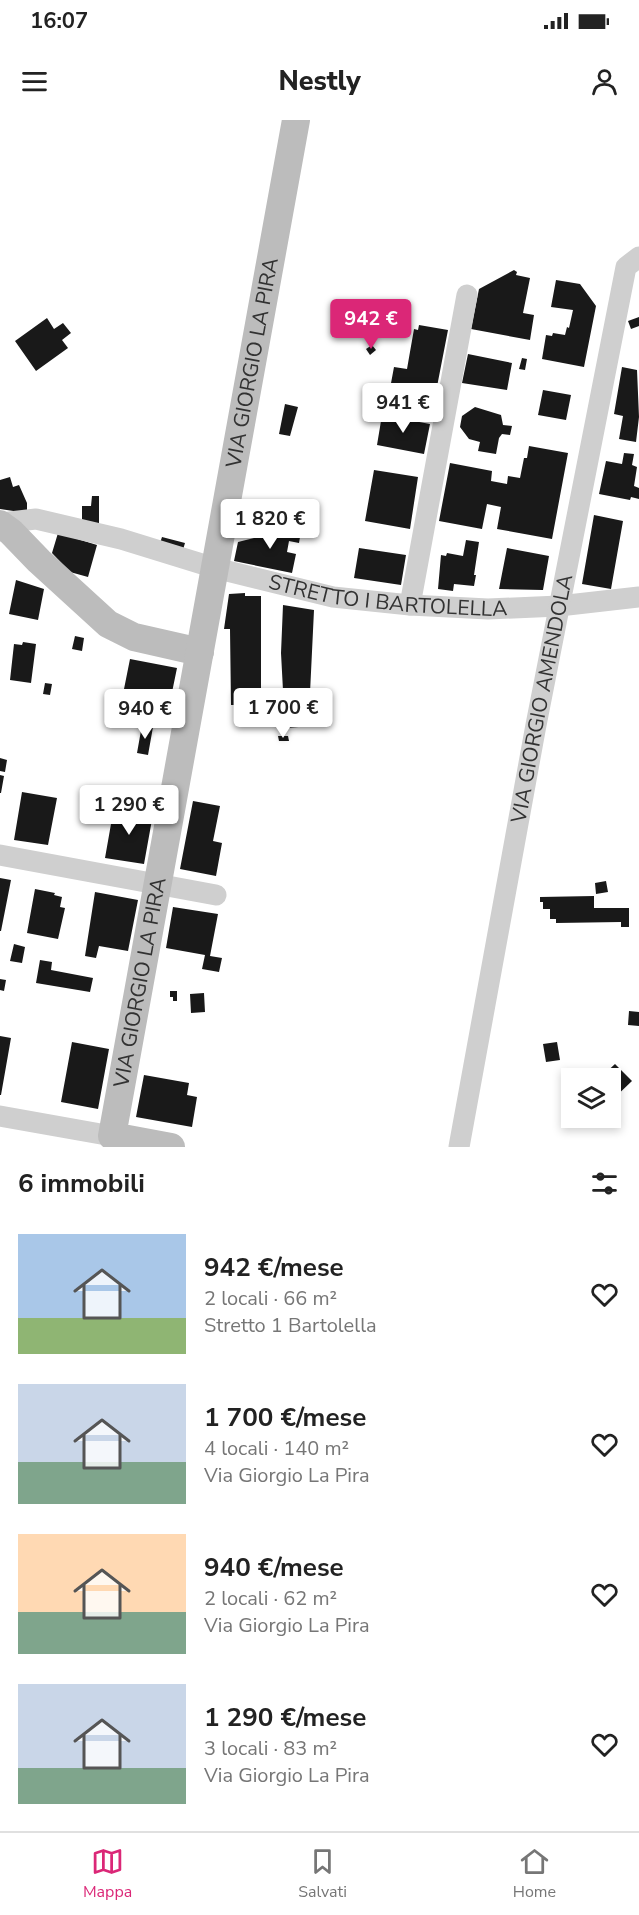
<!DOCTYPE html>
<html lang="it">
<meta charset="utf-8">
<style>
body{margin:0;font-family:"Nunito Sans",sans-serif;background:#f2f2f2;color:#222;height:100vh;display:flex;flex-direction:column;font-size:22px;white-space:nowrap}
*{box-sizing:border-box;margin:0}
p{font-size:20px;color:#767676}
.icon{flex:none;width:33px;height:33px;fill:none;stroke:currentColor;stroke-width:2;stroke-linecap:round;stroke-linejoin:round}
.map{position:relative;height:1027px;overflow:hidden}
.panel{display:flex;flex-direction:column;background:#fff;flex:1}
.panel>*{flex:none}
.buttons{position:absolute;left:561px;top:948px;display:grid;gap:12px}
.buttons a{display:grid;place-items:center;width:60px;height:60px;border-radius:0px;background:#fff;box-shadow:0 3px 9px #0003;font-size:30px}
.price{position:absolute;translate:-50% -51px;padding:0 14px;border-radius:6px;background:#fff;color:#222;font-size:20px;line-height:39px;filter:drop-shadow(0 2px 3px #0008)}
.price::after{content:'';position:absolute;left:50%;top:36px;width:18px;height:14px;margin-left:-9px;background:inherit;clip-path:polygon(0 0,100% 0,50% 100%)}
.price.current{background:#db2777;color:#fff}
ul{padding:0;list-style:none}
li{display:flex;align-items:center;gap:18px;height:150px;padding:0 18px}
li span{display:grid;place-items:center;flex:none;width:168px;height:120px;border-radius:0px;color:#555}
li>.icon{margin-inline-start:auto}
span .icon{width:72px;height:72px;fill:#fffc;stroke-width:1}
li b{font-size:26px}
h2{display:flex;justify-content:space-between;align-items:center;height:72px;padding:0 18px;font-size:26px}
.status{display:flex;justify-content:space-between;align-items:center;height:42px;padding:0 30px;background:#fff;direction:ltr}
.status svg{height:16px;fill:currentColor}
header{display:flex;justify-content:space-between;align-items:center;height:78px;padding:0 18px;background:#fff;font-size:27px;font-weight:800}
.tabs{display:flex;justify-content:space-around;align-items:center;height:84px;border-top:2px solid #e0e0e0;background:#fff;font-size:16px;color:#767676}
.tabs a{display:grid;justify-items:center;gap:3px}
.tabs .current{color:#db2777}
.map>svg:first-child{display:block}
.building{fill:#191919}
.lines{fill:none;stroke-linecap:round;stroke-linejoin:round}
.street{stroke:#cfcfcf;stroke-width:21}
.secondary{stroke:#bcbcbc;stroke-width:28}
.labels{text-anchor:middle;stroke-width:6;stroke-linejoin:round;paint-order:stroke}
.street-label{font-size:21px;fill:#323232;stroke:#fff}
</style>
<div class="status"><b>16:07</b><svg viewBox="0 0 49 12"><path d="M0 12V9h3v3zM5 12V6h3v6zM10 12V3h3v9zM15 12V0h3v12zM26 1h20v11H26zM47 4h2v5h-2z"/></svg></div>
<header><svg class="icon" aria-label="menu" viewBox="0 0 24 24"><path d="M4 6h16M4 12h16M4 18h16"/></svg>Nestly<svg class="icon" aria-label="person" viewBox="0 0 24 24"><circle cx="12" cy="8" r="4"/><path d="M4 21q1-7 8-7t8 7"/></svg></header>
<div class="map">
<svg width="639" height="1027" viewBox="0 0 639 1027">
<rect width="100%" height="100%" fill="#fff"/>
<path class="building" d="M514,150L517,152L516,155L530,158L523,193L534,195L530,220L471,209L479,169Z
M556,160L580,164L596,186L584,247L542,239L546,215L552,216L553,213L565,215L567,207L569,208L573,190L551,187Z
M639,197V206L631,209L628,201Z
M47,198L54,209L63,203L71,213L62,220L68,228L36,251L15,221Z
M419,205L448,210L434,282L389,274L394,247L407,249L414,209L418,210Z
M372,225L376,230L370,235L366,229Z
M468,234L512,243L507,270L462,263Z
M522,238L527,239L525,250L519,249Z
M622,247L637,250L639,297L636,322L619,319L623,296L614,294Z
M543,270L571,275L566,300L538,295Z
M285,284L298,287L290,316L279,314Z
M475,287L501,295L503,305L512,306L510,315L502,314L499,318L496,334L478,331L480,322L469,319L460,307L462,296Z
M382,295L430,304L424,334L377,325Z
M529,326L568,333L552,419L497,409L501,387L487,384L482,409L439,401L450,343L492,351L491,361L507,364L508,356L520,358L524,338H527Z
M624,333L634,334L632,345L637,347L634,366L639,368V379L631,377L630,380L599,374L606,341L622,344Z
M374,350L418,357L410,409L365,401Z
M10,357L13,367L19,365L27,383V393L0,389V360Z
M92,376H99V406L82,402V386H91Z
M594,395L623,401L611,469L582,464Z
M292,403L302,405L299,423L289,421L287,432L296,434L292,453L234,441L238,422L291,409Z
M58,413L97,425L88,457L70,452L52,433Z
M162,417L185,423L182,433L159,426Z
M466,420L479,422L474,455H476L474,466L454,464L453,471L438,469L441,435L446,436L447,433L463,436Z
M359,428L406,435L401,465L354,458Z
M507,428L549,436L543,470L499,469Z
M16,460L44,469L38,500L9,494Z
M245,473V476H261V585H231L230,509H224L229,474Z
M283,485L314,490L310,573L312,606L285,608L281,533Z
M75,516L84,518L82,531L72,529Z
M23,522L36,524L31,563L10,560L14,524L22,525Z
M130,539L177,548L170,582L123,574Z
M45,563L52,564L50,575L43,574Z
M142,605L153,607L148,635L137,633Z
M278,616H288L289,621H279Z
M0,638L7,640L5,652L0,651Z
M0,655L4,656L1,673H0Z
M22,672L57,678L48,725L14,720Z
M193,681L220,686L213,721L222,723L216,756L180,749Z
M114,687L153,694L144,744L105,738Z
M0,758L11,760L1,811H0Z
M606,761L608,772L596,774L595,763Z
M35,769L55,773L54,775L62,777L60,787L65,788L58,819L27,813Z
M95,772L138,780L128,831L99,826L96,838L85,836Z
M594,776V788H629V807H621V802L556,803V799H550V789H543V782H540V777Z
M173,787L218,794L210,836L222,838L219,852L202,849L205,835L166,828Z
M14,824L25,827L22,843L10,841Z
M40,840L52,842L51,850L93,858L90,872L36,863Z
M0,859L6,860L4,871L0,870Z
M170,871H177V881H173V877H170Z
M204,873L205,892L191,893L190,874Z
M629,891L639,892V906L628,905Z
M0,916L11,918L1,975H0Z
M72,922L109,929L98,989L61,982Z
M557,922L560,940L546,942L543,924Z
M615,944L632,961L610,982V958H600Z
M144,955L189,963L187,975L197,977L192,1007L136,997Z"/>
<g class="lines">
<g class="street">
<path id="s1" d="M0,403L36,399L121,419L215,448L333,477L410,485L488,489L559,486L639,477"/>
<path d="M410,485L467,175"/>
<path d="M0,735L216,775"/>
<path d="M0,996L112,1016"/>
<path id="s2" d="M459,1027L536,605L626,147L639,137"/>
</g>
<g class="secondary">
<path d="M0,404L11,412L39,441L108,504L134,517L200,532"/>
<path id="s3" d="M171,1027L112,1016L296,0"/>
</g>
</g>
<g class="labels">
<g class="street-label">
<text dy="7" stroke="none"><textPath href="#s3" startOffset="846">VIA GIORGIO LA PIRA</textPath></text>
<text dy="7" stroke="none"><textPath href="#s1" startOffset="398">STRETTO I BARTOLELLA</textPath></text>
<text dy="7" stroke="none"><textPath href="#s2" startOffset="456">VIA GIORGIO AMENDOLA</textPath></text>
<text dy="7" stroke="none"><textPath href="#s3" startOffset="216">VIA GIORGIO LA PIRA</textPath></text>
</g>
</g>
</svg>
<div class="buttons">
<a><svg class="icon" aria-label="layers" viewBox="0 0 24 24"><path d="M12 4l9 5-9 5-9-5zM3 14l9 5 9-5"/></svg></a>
</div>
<b class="price current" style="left:371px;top:230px">942 €</b>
<b class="price" style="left:403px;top:314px">941 €</b>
<b class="price" style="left:270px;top:430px">1 820 €</b>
<b class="price" style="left:283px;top:619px">1 700 €</b>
<b class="price" style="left:145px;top:620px">940 €</b>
<b class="price" style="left:129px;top:716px">1 290 €</b>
</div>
<section class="panel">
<h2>6 immobili<svg class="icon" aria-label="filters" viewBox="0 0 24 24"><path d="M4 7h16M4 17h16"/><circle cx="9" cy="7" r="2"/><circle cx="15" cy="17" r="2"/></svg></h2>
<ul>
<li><span style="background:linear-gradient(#a9c7e8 70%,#8fb573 0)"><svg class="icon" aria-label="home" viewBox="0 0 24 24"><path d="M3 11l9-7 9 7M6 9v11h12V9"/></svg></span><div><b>942 €/mese</b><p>2 locali · 66 m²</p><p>Stretto 1 Bartolella</p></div><svg class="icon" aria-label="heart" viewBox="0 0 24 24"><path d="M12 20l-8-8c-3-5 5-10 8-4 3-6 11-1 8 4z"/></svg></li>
<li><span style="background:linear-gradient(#c9d6e8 65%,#7fa58c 0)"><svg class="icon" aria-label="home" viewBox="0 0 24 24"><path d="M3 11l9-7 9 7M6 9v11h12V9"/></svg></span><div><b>1 700 €/mese</b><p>4 locali · 140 m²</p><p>Via Giorgio La Pira</p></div><svg class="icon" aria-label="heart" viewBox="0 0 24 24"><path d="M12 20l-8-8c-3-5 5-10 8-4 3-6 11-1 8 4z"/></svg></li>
<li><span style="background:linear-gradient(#ffd9b3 65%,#7fa58c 0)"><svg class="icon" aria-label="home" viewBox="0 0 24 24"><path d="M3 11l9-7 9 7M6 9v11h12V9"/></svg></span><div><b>940 €/mese</b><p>2 locali · 62 m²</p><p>Via Giorgio La Pira</p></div><svg class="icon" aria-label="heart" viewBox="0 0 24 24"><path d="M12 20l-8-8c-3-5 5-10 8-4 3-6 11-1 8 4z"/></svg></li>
<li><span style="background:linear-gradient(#c9d6e8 70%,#7fa58c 0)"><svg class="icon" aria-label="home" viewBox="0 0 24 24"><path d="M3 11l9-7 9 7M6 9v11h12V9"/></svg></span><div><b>1 290 €/mese</b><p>3 locali · 83 m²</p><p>Via Giorgio La Pira</p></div><svg class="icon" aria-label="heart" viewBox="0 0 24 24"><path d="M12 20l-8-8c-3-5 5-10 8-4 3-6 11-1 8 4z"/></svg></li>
</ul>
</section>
<nav class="tabs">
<a class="current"><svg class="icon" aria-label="map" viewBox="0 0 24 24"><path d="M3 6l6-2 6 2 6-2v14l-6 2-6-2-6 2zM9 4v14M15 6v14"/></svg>Mappa</a>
<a><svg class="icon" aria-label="saved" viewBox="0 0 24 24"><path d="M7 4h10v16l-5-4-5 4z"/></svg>Salvati</a>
<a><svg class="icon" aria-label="home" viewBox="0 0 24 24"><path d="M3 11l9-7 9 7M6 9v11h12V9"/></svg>Home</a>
</nav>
